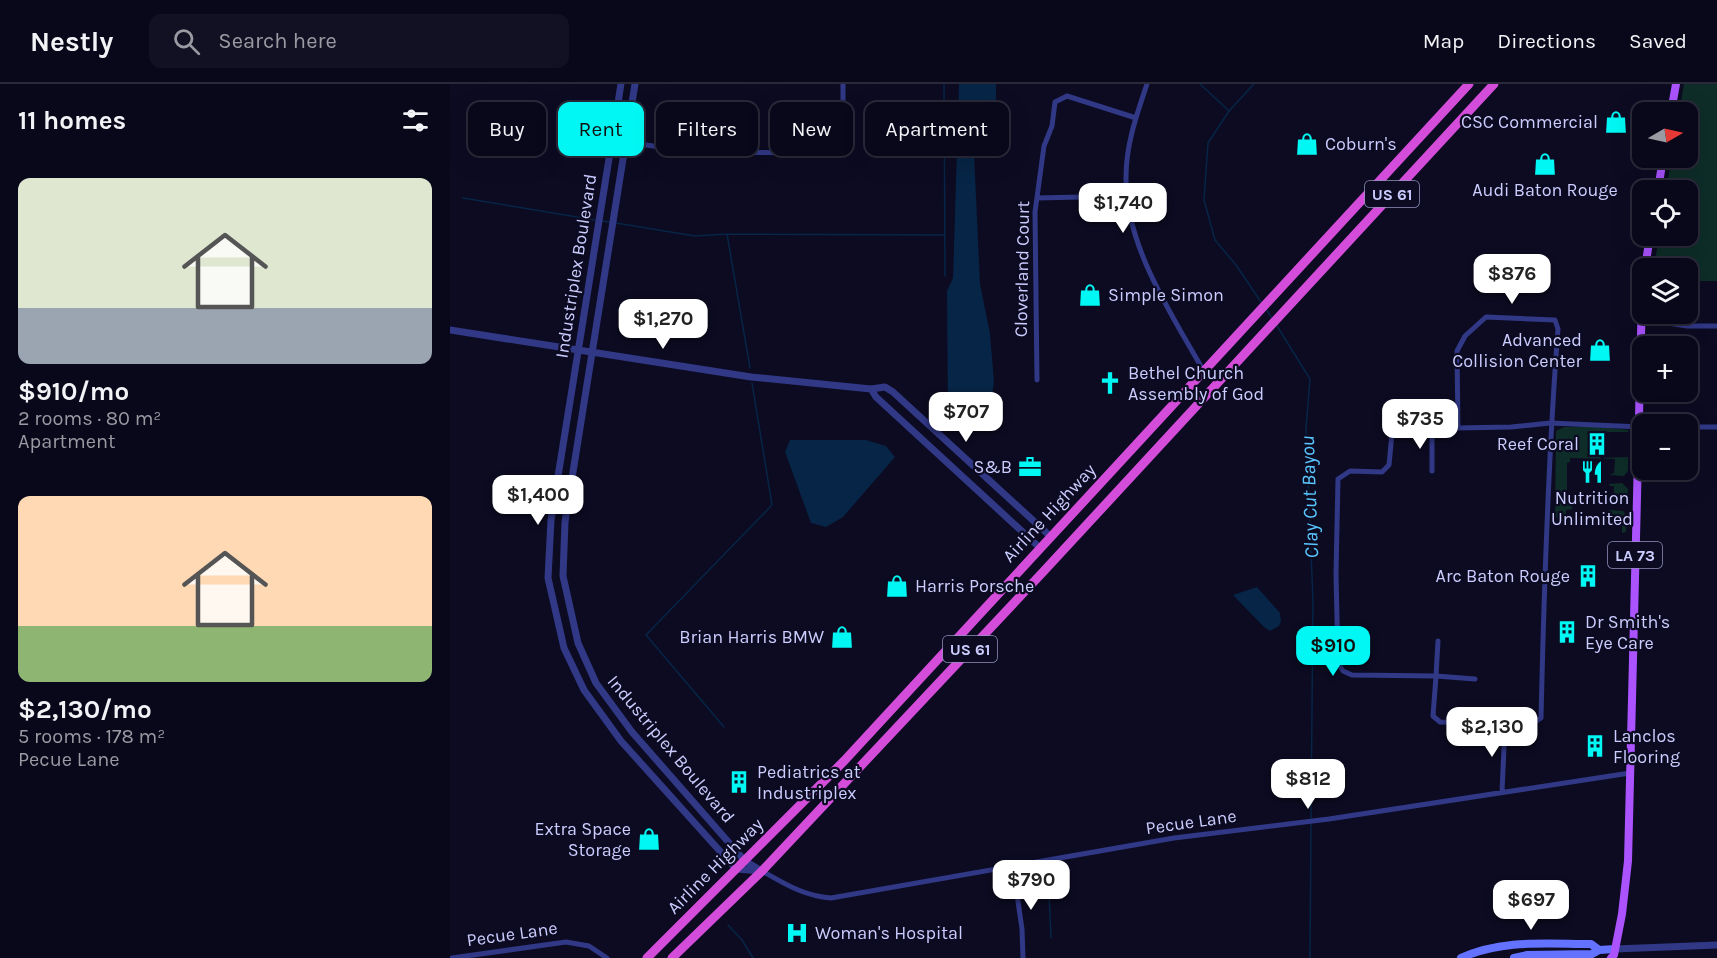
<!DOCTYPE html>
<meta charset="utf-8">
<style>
body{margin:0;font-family:Karla,sans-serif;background:#121123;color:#f1f3f6;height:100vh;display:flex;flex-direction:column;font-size:22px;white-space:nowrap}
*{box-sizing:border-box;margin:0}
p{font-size:20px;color:#999aa2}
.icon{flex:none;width:33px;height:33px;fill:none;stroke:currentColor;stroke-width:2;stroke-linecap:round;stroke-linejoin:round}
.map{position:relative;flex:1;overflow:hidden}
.drawer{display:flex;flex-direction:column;background:#09081a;width:450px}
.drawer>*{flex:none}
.hud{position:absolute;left:18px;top:18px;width:570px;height:54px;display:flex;gap:12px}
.needle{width:39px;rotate:81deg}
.controls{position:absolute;left:1182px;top:18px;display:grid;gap:12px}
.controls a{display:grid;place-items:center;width:66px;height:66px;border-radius:12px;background:#09081a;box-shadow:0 6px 24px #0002,0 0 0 2px #292939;font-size:30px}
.price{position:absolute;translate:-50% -51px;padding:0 14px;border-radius:12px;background:#fff;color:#222;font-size:20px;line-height:39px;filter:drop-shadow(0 2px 3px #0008)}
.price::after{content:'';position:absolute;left:50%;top:36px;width:18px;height:14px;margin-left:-9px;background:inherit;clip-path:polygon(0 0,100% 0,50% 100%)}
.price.current{background:#00f7f3;color:#111}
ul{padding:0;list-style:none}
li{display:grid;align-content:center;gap:12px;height:318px;padding:0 18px}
li span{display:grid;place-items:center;height:186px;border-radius:12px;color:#555}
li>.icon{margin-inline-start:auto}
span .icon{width:108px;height:108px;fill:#fffc;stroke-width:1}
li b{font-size:26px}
h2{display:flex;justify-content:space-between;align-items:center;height:72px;padding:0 18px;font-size:26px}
.chip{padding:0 21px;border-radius:12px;background:#09081a;box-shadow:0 6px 24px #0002,0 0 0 2px #292939;font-size:21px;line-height:54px}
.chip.current{background:#00f7f3;color:#111}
header{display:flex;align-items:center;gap:36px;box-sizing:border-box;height:84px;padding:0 30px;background:#09081a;border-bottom:2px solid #292939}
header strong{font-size:28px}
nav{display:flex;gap:33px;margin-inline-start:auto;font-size:21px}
.search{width:420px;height:54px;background:#121123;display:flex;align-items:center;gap:15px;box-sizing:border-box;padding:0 21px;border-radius:12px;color:#999aa2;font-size:22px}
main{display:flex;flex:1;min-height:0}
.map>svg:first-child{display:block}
.green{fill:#0e2d28}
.water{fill:#072546}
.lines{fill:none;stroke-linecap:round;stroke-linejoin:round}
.stream{stroke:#072546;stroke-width:1.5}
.minor{stroke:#313886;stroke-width:5}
.tertiary{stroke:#313886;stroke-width:7}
.secondary{stroke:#6372ff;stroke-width:8}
.primary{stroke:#aa53ff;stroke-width:8}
.trunk{stroke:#d44dda;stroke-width:9}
.labels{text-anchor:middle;stroke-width:4.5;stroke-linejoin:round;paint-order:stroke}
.shield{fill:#0c0b22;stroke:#9293bd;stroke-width:1.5}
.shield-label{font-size:16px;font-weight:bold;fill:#cccdff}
.poi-label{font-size:18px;fill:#cccdff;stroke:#0c0b22;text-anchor:start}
.street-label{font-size:18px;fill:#cccdff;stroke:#0c0b22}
.water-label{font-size:20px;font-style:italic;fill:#5ac6ff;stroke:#0c0b22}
</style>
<header>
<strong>Nestly</strong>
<div class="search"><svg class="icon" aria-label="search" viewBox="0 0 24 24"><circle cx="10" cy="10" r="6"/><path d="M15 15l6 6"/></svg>Search here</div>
<nav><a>Map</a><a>Directions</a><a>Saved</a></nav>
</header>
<main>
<section class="drawer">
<h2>11 homes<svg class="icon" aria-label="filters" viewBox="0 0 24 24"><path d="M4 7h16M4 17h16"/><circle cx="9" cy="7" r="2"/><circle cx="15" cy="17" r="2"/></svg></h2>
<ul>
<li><span style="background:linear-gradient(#dfe7d0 70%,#9aa5b1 0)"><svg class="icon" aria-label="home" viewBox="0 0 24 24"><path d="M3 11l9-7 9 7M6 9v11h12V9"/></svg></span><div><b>$910/mo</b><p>2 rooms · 80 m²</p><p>Apartment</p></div></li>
<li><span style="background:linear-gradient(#ffd9b3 70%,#8fb573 0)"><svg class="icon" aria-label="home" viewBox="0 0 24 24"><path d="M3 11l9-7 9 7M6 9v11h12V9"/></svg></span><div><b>$2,130/mo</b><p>5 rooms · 178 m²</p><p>Pecue Lane</p></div></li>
</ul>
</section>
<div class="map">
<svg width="1267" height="874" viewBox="0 0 1267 874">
<rect width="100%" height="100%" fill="#0c0b22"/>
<path class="green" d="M1234,0H1267V197H1238V184H1204L1209,152H1238V106H1216L1222,74H1238V28H1229Z
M1114,343H1149L1179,346L1178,348H1149V352H1141V367L1150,368V374L1178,373V387L1174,392L1159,391L1164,389L1165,375L1120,374V378L1117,379V411L1122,412V425L1116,426V433L1166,434V431H1159V426L1173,427L1177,432L1176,448L1172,449V436L1105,434L1106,347Z
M1172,399L1178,405L1177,416L1171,420H1159L1160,417L1164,416V402H1160L1159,400Z"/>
<path class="water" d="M509,0H546V45L528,57L524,69L530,200L540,250L544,298L538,338L513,343L498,333L497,207L503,194Z
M340,356H416L436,362L445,373L393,433L376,443L361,439L335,368Z
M807,503L830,529L831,537L829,542L820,547L814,543L783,511Z"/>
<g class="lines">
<path class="stream" d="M494,0L495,192
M750,0L778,26
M804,0L779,27L758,59L754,116L765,156L786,181L811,218
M13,114L145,136
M153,137L159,138
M166,139L245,152L277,150
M816,225L823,236
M827,242L860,295L856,344L863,517L861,734
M300,284L277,150L494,151
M274,643L196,551L322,421L302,299
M598,789L601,854
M278,841L292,856L303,874
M860,874L861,739"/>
<path class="minor" d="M697,0C687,30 676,60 676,93C675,161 721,229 753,286
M162,56L244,68L366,69L386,66L393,54V0
M587,114L677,112
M1191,235L1237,242H1267
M587,296L585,128L594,62L602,42L605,18L617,12L686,34
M1238,343H1267
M1008,344L1007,267L1015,252L1036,233L1105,236L1108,245C1098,374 1094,504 1091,634L1079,642L990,638L983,632L986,592L902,591L893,587L888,579L886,490L888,395L900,387L932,388L939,381L942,349L950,345L1061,343L1100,339L1191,343
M982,387V345
M988,557L986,592L1025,595
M1052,708L1055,641
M563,783L572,845L573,874
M312,787C335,800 354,812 381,814L724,754L879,735L1180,689
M2,874L116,858L139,862L157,874"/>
<path class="tertiary" d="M171,0L101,436L98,494L114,564L134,606L171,657L286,785L312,787
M185,0L115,438L113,492L128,559L146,599L182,648L295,777L310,786
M0,246L301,293L421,305L435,303L443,308L600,452
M421,305L426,313L589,463
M1165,865L1267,861"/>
<path class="secondary" d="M1011,874C1052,855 1097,860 1141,860L1149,866
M1064,874L1077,871L1142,870L1149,866L1165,865"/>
<path class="primary" d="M1221,28L1226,0
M1208,106L1213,74
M1195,184L1200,152
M1161,874L1164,871L1172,830L1178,777L1192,211"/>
<path class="trunk" d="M197,874L394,677L1019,0
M222,874L312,787L593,488L1044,0"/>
</g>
<defs>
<g id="shop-bare" transform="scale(1.8)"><path d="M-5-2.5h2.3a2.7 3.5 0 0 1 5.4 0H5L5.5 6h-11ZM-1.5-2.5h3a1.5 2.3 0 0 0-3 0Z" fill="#00f7f3" stroke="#0c0b22" stroke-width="2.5" paint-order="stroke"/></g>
<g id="church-bare" transform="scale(1.8)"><path d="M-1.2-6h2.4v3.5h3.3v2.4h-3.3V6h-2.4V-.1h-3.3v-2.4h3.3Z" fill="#00f7f3" stroke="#0c0b22" stroke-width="2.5" paint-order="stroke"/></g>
<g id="building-bare" transform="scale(1.8)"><path d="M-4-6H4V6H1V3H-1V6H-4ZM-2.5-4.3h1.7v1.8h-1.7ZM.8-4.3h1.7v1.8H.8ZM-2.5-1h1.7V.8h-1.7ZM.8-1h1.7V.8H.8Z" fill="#00f7f3" stroke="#0c0b22" stroke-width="2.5" paint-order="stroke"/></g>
<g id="office-bare" transform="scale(1.8)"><path d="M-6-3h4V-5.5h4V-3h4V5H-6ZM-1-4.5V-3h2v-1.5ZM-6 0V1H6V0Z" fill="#00f7f3" stroke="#0c0b22" stroke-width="2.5" paint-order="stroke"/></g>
<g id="restaurant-bare" transform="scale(1.8)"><path d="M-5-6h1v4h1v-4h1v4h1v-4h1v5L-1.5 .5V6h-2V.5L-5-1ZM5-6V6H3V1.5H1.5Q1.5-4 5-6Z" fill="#00f7f3" stroke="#0c0b22" stroke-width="2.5" paint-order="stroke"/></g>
<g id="hospital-bare" transform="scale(1.8)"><path d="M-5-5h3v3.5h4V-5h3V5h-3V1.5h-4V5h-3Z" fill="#00f7f3" stroke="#0c0b22" stroke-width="2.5" paint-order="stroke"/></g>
</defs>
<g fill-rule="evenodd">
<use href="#shop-bare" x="1166" y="38"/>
<use href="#shop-bare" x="857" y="60"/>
<use href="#shop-bare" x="1095" y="80"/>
<use href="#shop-bare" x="640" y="211"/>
<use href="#shop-bare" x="1150" y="266"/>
<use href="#church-bare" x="660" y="299"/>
<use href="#building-bare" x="1147" y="360"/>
<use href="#office-bare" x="580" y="383"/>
<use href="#restaurant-bare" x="1142" y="388"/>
<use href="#building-bare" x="1138" y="492"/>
<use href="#shop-bare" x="447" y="502"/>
<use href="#building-bare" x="1117" y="548"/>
<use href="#shop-bare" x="392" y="553"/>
<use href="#building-bare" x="1145" y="662"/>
<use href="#building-bare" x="289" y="698"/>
<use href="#shop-bare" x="199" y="755"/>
<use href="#hospital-bare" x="347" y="849"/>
</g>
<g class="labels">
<g class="shield">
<rect x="915" y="97" width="54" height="26" rx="4.5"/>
<rect x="1158" y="458" width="54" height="26" rx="4.5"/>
<rect x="493" y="552" width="54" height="26" rx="4.5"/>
</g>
<g class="shield-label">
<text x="942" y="116">US 61</text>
<text x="1185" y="477">LA 73</text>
<text x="520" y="571">US 61</text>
</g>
<g class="poi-label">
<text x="1148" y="44" text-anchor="end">CSC Commercial</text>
<text x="875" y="66">Coburn's</text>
<text x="1095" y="112" text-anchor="middle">Audi Baton Rouge</text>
<text x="658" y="217">Simple Simon</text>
<text x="1132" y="262" text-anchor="end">Advanced<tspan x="1132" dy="21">Collision Center</tspan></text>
<text x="678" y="295">Bethel Church<tspan x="678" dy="21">Assembly of God</tspan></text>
<text x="1129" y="366" text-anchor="end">Reef Coral</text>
<text x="562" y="389" text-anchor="end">S&amp;B</text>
<text x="1142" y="420" text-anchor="middle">Nutrition<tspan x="1142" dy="21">Unlimited</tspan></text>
<text x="1120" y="498" text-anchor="end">Arc Baton Rouge</text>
<text x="465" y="508">Harris Porsche</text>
<text x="1135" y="544">Dr Smith's<tspan x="1135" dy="21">Eye Care</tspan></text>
<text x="374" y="559" text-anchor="end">Brian Harris BMW</text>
<text x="1163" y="658">Lanclos<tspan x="1163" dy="21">Flooring</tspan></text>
<text x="307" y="694">Pediatrics at<tspan x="307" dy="21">Industriplex</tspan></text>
<text x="181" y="751" text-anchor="end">Extra Space<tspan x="181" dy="21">Storage</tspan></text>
<text x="365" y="855">Woman's Hospital</text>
</g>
<g class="street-label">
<text transform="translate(126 182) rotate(-81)" y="6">Industriplex Boulevard</text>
<text transform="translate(572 185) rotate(-89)" y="6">Cloverland Court</text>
<text transform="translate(599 429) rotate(-47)" y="6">Airline Highway</text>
<text transform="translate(221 665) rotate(50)" y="6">Industriplex Boulevard</text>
<text transform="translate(741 738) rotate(-8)" y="6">Pecue Lane</text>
<text transform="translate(265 782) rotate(-45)" y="6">Airline Highway</text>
<text transform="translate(62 850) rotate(-8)" y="6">Pecue Lane</text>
</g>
<g class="water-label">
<text transform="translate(859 413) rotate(-92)" y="7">Clay Cut Bayou</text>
</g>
</g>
</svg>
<div class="controls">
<a><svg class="needle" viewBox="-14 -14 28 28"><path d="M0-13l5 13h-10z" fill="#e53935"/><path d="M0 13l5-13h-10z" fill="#999aa2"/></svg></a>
<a><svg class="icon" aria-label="locate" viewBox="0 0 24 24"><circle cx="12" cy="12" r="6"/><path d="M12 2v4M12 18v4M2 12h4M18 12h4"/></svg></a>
<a><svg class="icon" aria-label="layers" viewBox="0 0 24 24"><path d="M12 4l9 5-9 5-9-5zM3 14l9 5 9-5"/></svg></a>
<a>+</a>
<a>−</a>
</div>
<b class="price" style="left:673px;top:150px">$1,740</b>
<b class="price" style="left:1062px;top:221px">$876</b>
<b class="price" style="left:213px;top:266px">$1,270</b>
<b class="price" style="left:516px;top:359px">$707</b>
<b class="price" style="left:970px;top:366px">$735</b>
<b class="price" style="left:88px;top:442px">$1,400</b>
<b class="price current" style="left:883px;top:593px">$910</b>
<b class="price" style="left:1042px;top:674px">$2,130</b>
<b class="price" style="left:858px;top:726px">$812</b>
<b class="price" style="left:581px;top:827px">$790</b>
<b class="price" style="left:1081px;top:847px">$697</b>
<div class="hud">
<a class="chip">Buy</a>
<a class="chip current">Rent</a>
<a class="chip">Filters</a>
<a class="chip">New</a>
<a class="chip">Apartment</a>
</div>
</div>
</main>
